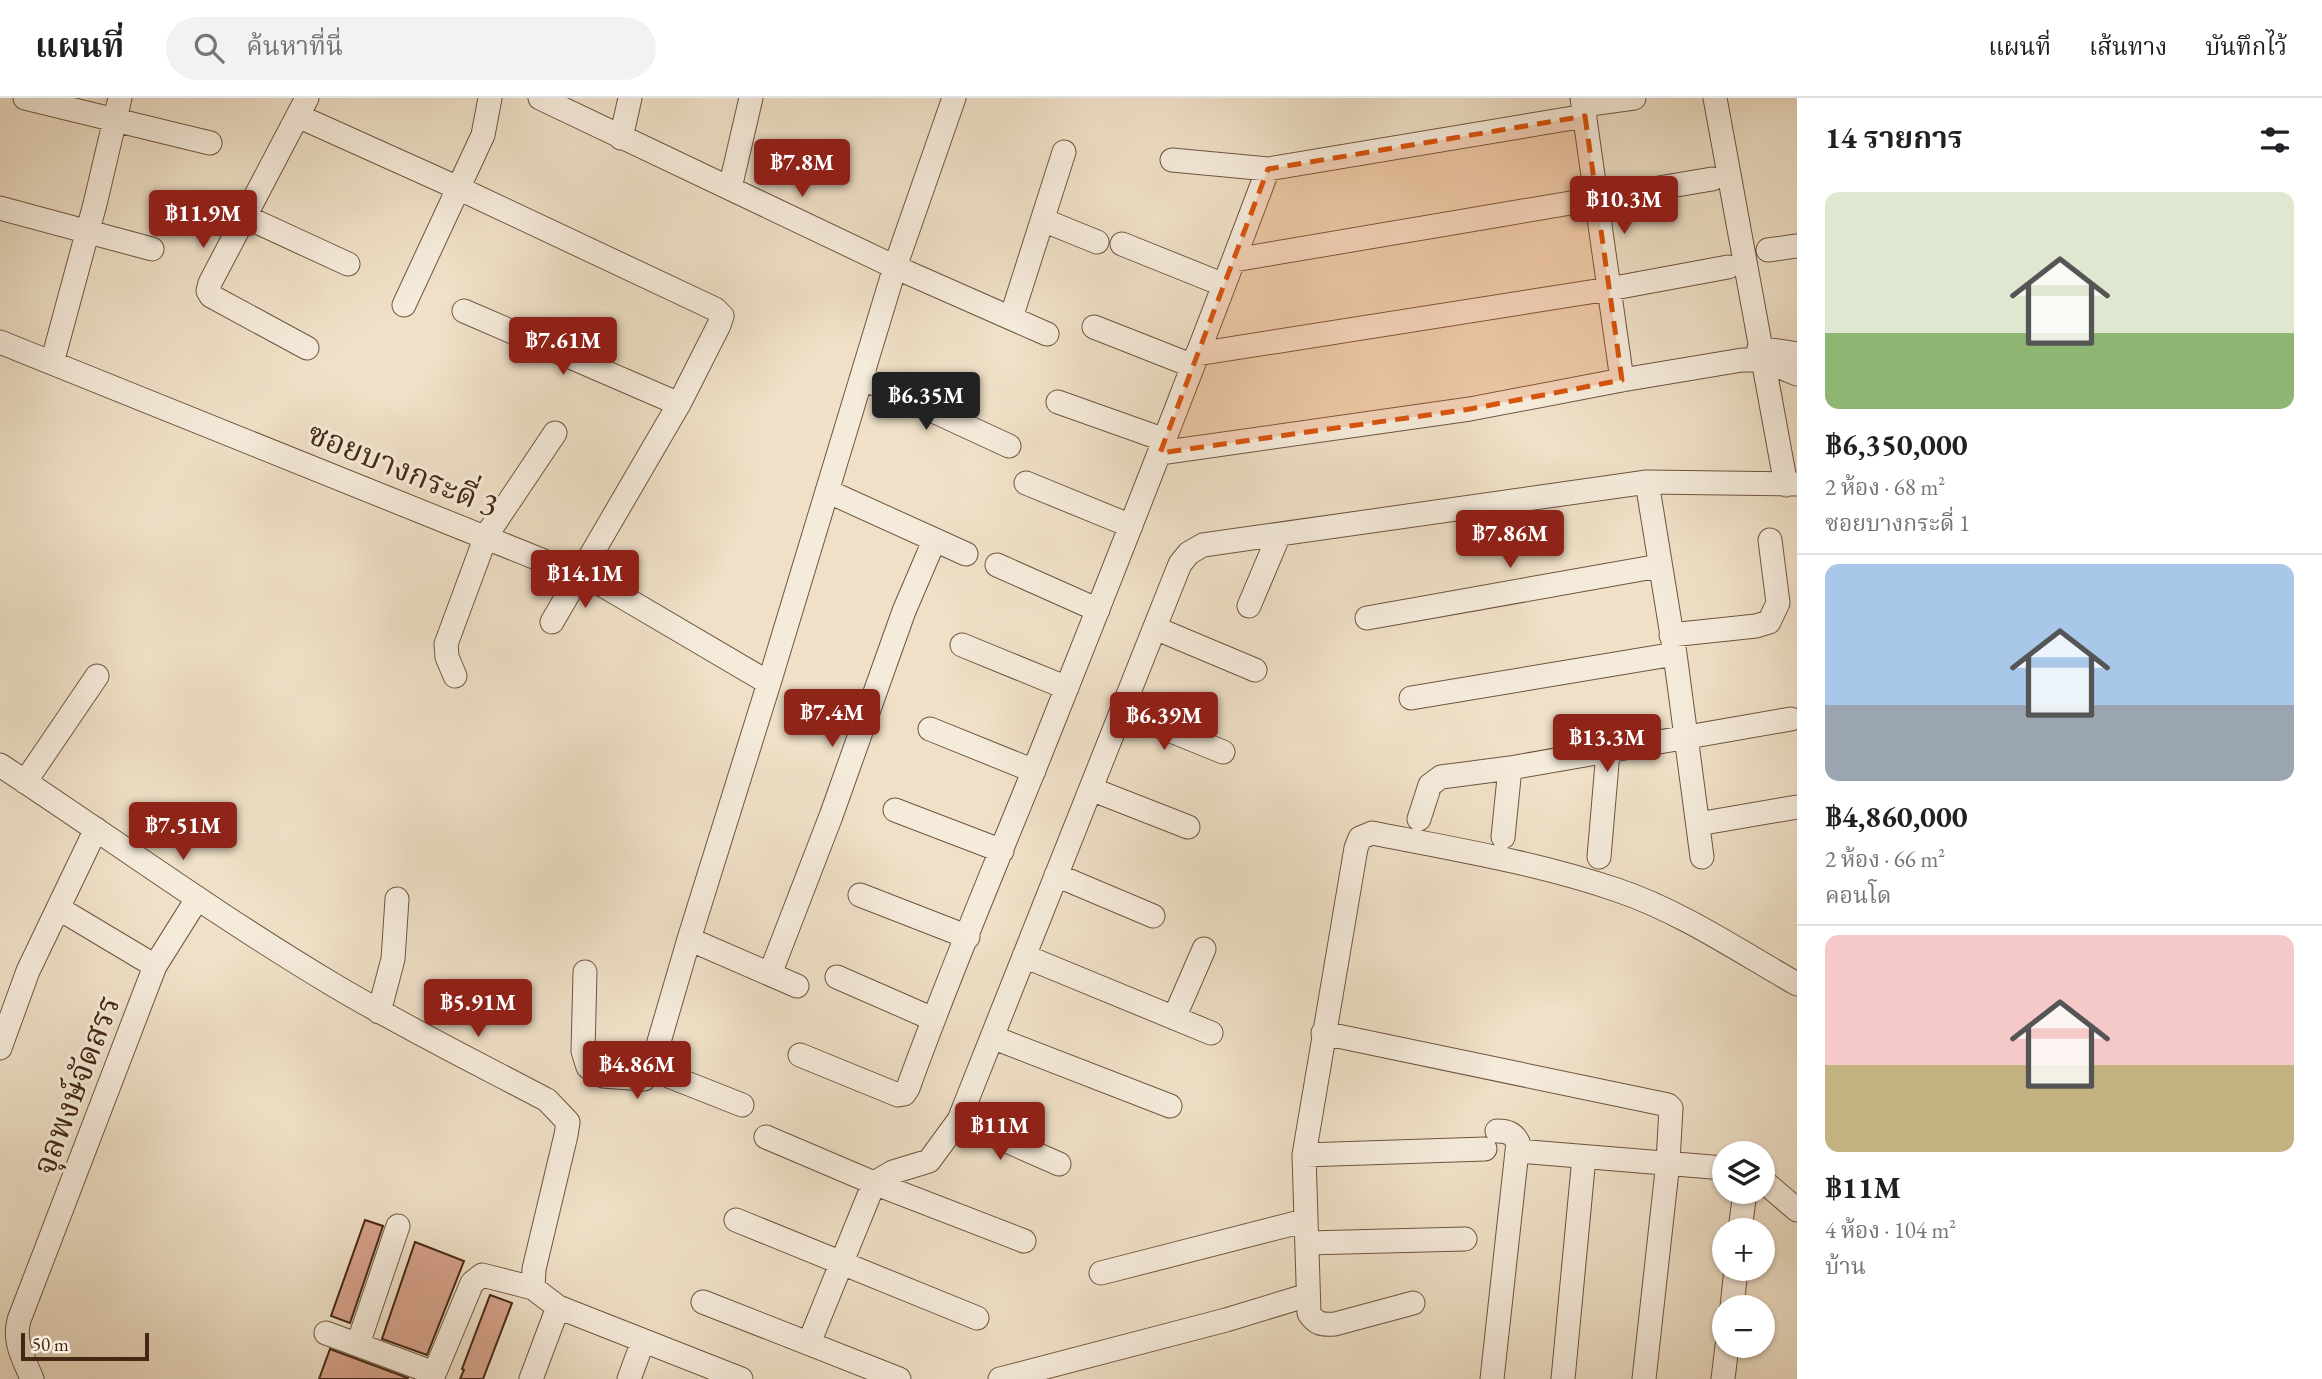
<!DOCTYPE html>
<html lang="th">
<meta charset="utf-8">
<style>
body{margin:0;font-family:"EB Garamond","Noto Serif Thai",serif;background:#f2f2f2;color:#202124;height:100vh;display:flex;flex-direction:column;font-size:26px;white-space:nowrap}
*{box-sizing:border-box;margin:0}
p{font-size:23px;color:#757577}
.icon{flex:none;width:38px;height:38px;fill:none;stroke:currentColor;stroke-width:2;stroke-linecap:round;stroke-linejoin:round}
.map{position:relative;flex:1;overflow:hidden}
.side{display:flex;flex-direction:column;background:#fff;width:525px}
.side>*{flex:none}
.buttons{position:absolute;left:1712px;top:1043px;display:grid;gap:14px}
.buttons a{display:grid;place-items:center;width:63px;height:63px;border-radius:50%;background:#fff;box-shadow:0 2px 5px #0004;font-size:35px}
.scale{position:absolute;left:21px;bottom:18px;width:128px;box-sizing:border-box;padding-left:7px;border:4px solid #442712;border-top:0;font-size:19px;line-height:24px;white-space:nowrap;color:#442712;-webkit-text-stroke:5px #f5ebdb;paint-order:stroke}
.price{position:absolute;translate:-50% -60px;padding:0 16px;border-radius:7px;background:#8f2418;color:#fff;font-size:23px;line-height:46px;filter:drop-shadow(0 2px 4px #0008)}
.price::after{content:'';position:absolute;left:50%;top:42px;width:21px;height:16px;margin-left:-10px;background:inherit;clip-path:polygon(0 0,100% 0,50% 100%)}
.price.selected{background:#222;color:#fff}
ul{padding:0;list-style:none}
li{display:grid;align-content:center;gap:14px;height:371px;padding:0 28px}
li+li{border-top:2px solid #e0e0e0}
li span{display:grid;place-items:center;height:217px;border-radius:14px;color:#555}
li>.icon{margin-inline-start:auto}
span .icon{width:126px;height:126px;fill:#fffc;stroke-width:1}
li b{font-size:30px}
h2{display:flex;justify-content:space-between;align-items:center;height:84px;padding:0 28px;font-size:30px}
header{display:flex;align-items:center;gap:42px;box-sizing:border-box;height:98px;padding:0 35px;background:#fff;border-bottom:2px solid #e0e0e0}
header strong{font-size:33px}
nav{display:flex;gap:38px;margin-inline-start:auto;font-size:24px}
.search{width:490px;height:63px;background:#f2f2f2;display:flex;align-items:center;gap:18px;box-sizing:border-box;padding:0 24px;border-radius:38px;color:#757577;font-size:26px}
main{display:flex;flex:1;min-height:0}
.map>svg:first-child{display:block}
.building{fill:#d7a28c;stroke:#442712;stroke-width:2}
.lines{fill:none;stroke-linecap:round;stroke-linejoin:round}
.minor-casing{stroke:#6f553f;stroke-width:25}
.minor{stroke:#f5ebdb;stroke-width:23}
.marked{fill:#d8540d;fill-opacity:0.2;stroke:#d8540d;stroke-width:5;stroke-dasharray:14 9;stroke-linejoin:round}
.labels{text-anchor:middle;stroke-width:6;stroke-linejoin:round;paint-order:stroke}
.street-label{font-size:32px;fill:#442712;stroke:#f5ebdb}
</style>
<header>
<strong>แผนที่</strong>
<div class="search"><svg class="icon" aria-label="search" viewBox="0 0 24 24"><circle cx="10" cy="10" r="6"/><path d="M15 15l6 6"/></svg>ค้นหาที่นี่</div>
<nav><a>แผนที่</a><a>เส้นทาง</a><a>บันทึกไว้</a></nav>
</header>
<main>
<div class="map">
<svg width="1797" height="1281" viewBox="0 0 1797 1281">
<rect width="100%" height="100%" fill="#efe0c7"/>
<filter id="stains"><feTurbulence type="fractalNoise" baseFrequency=".00286" numOctaves="4"/><feColorMatrix values="0 0 0 0 .2 0 0 0 0 .09 0 0 0 0 .02 0 0 0 .5 -.17"/></filter>
<radialGradient id="worn" r=".72"><stop offset=".6" stop-color="#630" stop-opacity="0"/><stop offset="1" stop-color="#630" stop-opacity=".3"/></radialGradient>
<path class="building" d="M365,1122L383,1128L350,1225L331,1218Z
M415,1144L464,1163L427,1257L382,1241Z
M490,1197L512,1205L483,1281H460L464,1272L462,1271Z
M330,1251L408,1280L407,1281H319Z"/>
<g class="lines">
<g class="minor-casing">
<path id="minor" d="M25,0L210,45
M540,0L895,169L1047,236
M1582,0L1622,282
M1715,0L1786,387
M1583,7L1634,0
M298,18L458,90L715,211L722,218L719,227L679,306L552,524
M621,40L630,0
M1172,62L1268,71L1585,18
M730,90L751,0
M0,110L152,151
M246,119L348,166
M1043,122L1097,144
M1122,146L1224,187
M1768,152L1797,148
M1234,162L1712,81
M404,207L483,37L490,0
M464,213L679,306
M1011,220L1064,54
M1094,229L1193,268
M0,244L581,478L604,488L769,585
M307,250L211,198L208,193L210,185L307,0
M1759,250L1797,256
M1197,256L1609,191L1728,169
M52,265L95,106L120,0
M862,280L1009,348
M1058,304L1165,342
M1160,355L1470,311L1622,282L1742,262H1763L1797,276
M1647,384L1675,556L1702,759
M1026,385L1131,428
M827,393L966,456
M997,467L1098,512
M1249,508L1279,437
M1367,520L1659,468
M1155,530L1255,572
M1671,537L1756,528L1769,524L1778,505L1770,442
M962,547L1067,590
M455,578L447,559L446,546L486,438L555,335
M1411,600L1675,556
M1122,613L1223,654
M930,631L1034,673
M0,667C111,740 218,818 332,886C402,928 475,964 547,1002L568,1024L566,1037L534,1171L533,1190
M25,684L97,578
M1091,691L1188,729
M895,712L1002,753
M1419,721L1430,687L1441,679L1510,670L1791,621
M1698,726L1797,709
M1503,739L1510,670
M1599,759L1608,654
M1056,777L1153,818
M860,797L968,839
M58,810L155,868
M689,841L797,888
M1024,858L1211,935
M585,874L583,953L588,969L603,978L644,981L651,971L689,841L769,585L895,169L954,0
M770,876L831,718L904,513L934,443
M837,879L933,921
M379,914L393,861L397,801
M1174,920L1204,851
M1323,935L1668,1007L1671,1010L1668,1064L1644,1281
M992,939L1170,1008
M0,950L28,873L96,731
M800,957L898,997L904,996L908,990C949,876 997,764 1042,652C1119,459 1195,265 1268,71
M651,971L742,1007
M959,1022L1059,1066
M766,1039L874,1085L1024,1143
M1518,1053L1724,1070
M1304,1057L1485,1051
M1762,1082L1797,1112
M736,1122L977,1220
M1740,1132L1745,1094
M1307,1145L1465,1141
M1101,1175L1304,1123
M703,1204L899,1281
M1413,1205L1335,1226C1322,1227 1316,1226 1309,1215L1304,1057L1356,750L1360,740L1372,735C1454,751 1538,765 1617,792C1680,813 1739,853 1797,886
M1732,1209L1736,1171
M326,1235L434,1275
M809,1245L874,1085L893,1074L929,1063L959,1022L1180,466L1189,455L1203,447L1647,384L1797,386
M358,1246L398,1128
M32,1281C24,1261 13,1244 19,1222L155,868L197,801
M432,1281L472,1185L482,1177L533,1190L558,1209L741,1281
M531,1281L558,1209
M629,1281L643,1243
M1000,1281L1226,1222L1308,1197
M1492,1281L1518,1044C1513,1035 1507,1033 1497,1033
M1563,1281L1584,1059
M1723,1281L1727,1248"/>
</g>
<use href="#minor" class="minor"/>
</g>
<path class="marked" d="M1585,18L1622,282L1470,311L1160,355L1268,71Z"/>
<g class="labels">
<g class="street-label">
<text transform="translate(403 371) rotate(22)" y="11">ซอยบางกระดี่ 3</text>
<text transform="translate(76 987) rotate(-69)" y="11">จุลพงษ์จัดสรร</text>
</g>
</g>
<rect width="100%" height="100%" filter="url(#stains)"/>
<rect width="100%" height="100%" fill="url(#worn)"/>
</svg>
<div class="buttons">
<a><svg class="icon" aria-label="layers" viewBox="0 0 24 24"><path d="M12 4l9 5-9 5-9-5zM3 14l9 5 9-5"/></svg></a>
<a>+</a>
<a>−</a>
</div>
<div class="scale">50 m</div>
<b class="price" style="left:802px;top:101px">฿7.8M</b>
<b class="price" style="left:1624px;top:138px">฿10.3M</b>
<b class="price" style="left:203px;top:152px">฿11.9M</b>
<b class="price" style="left:563px;top:279px">฿7.61M</b>
<b class="price selected" style="left:926px;top:334px">฿6.35M</b>
<b class="price" style="left:1510px;top:472px">฿7.86M</b>
<b class="price" style="left:585px;top:512px">฿14.1M</b>
<b class="price" style="left:832px;top:651px">฿7.4M</b>
<b class="price" style="left:1164px;top:654px">฿6.39M</b>
<b class="price" style="left:1607px;top:676px">฿13.3M</b>
<b class="price" style="left:183px;top:764px">฿7.51M</b>
<b class="price" style="left:478px;top:941px">฿5.91M</b>
<b class="price" style="left:637px;top:1003px">฿4.86M</b>
<b class="price" style="left:1000px;top:1064px">฿11M</b>
</div>
<section class="side">
<h2>14 รายการ<svg class="icon" aria-label="filters" viewBox="0 0 24 24"><path d="M4 7h16M4 17h16"/><circle cx="9" cy="7" r="2"/><circle cx="15" cy="17" r="2"/></svg></h2>
<ul>
<li><span style="background:linear-gradient(#dfe7d0 65%,#8fb573 0)"><svg class="icon" aria-label="home" viewBox="0 0 24 24"><path d="M3 11l9-7 9 7M6 9v11h12V9"/></svg></span><div><b>฿6,350,000</b><p>2 ห้อง · 68 m²</p><p>ซอยบางกระดี่ 1</p></div></li>
<li><span style="background:linear-gradient(#a9c7e8 65%,#9aa5b1 0)"><svg class="icon" aria-label="home" viewBox="0 0 24 24"><path d="M3 11l9-7 9 7M6 9v11h12V9"/></svg></span><div><b>฿4,860,000</b><p>2 ห้อง · 66 m²</p><p>คอนโด</p></div></li>
<li><span style="background:linear-gradient(#f6c9c9 60%,#c2b280 0)"><svg class="icon" aria-label="home" viewBox="0 0 24 24"><path d="M3 11l9-7 9 7M6 9v11h12V9"/></svg></span><div><b>฿11M</b><p>4 ห้อง · 104 m²</p><p>บ้าน</p></div></li>
</ul>
</section>
</main>
